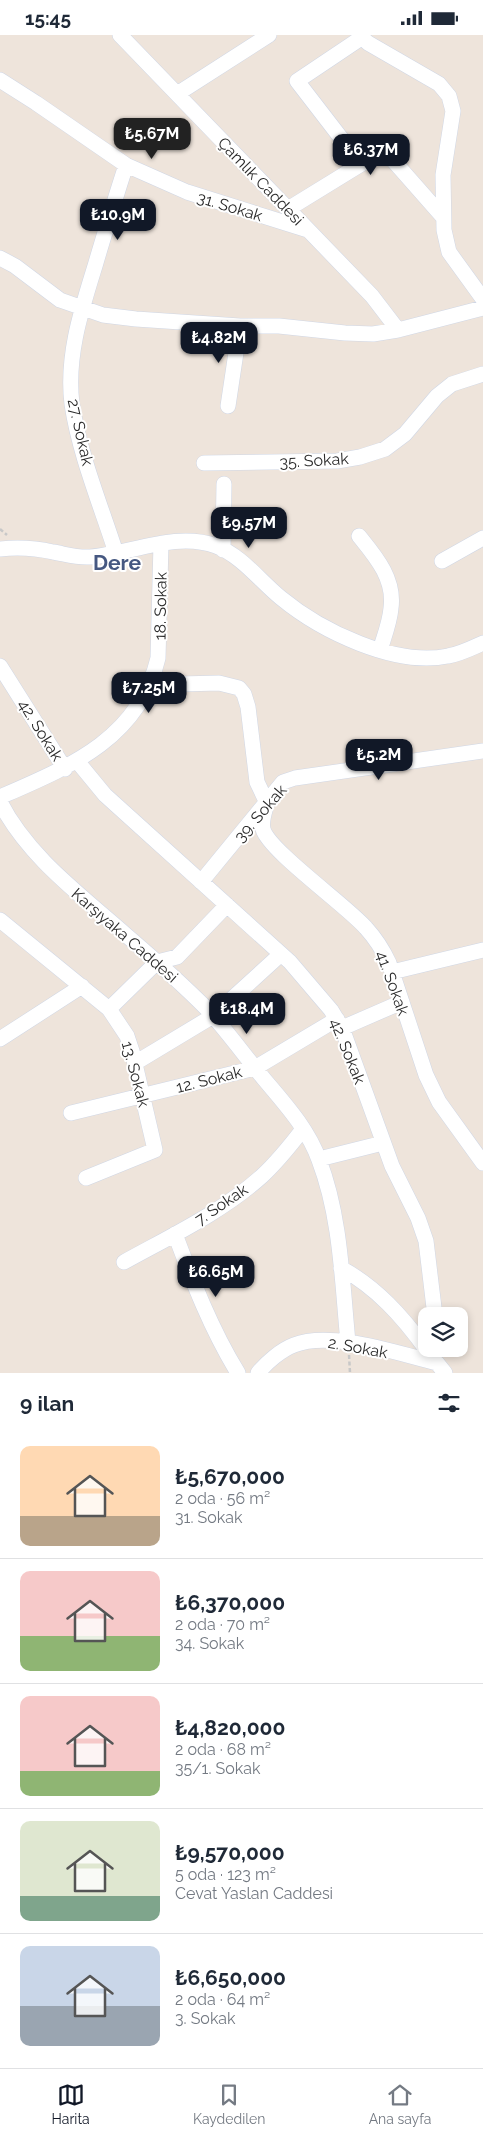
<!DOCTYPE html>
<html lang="tr">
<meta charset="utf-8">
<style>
body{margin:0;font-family:Raleway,sans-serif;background:#f6f6f7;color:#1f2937;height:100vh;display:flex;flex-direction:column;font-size:19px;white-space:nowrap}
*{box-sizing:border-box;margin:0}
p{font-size:16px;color:#747a83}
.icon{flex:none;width:28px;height:28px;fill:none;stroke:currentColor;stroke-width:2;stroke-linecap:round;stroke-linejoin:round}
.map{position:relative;height:1338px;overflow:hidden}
.side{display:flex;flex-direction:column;background:#fff;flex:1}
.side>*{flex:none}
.fabs{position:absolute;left:418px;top:1272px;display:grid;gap:10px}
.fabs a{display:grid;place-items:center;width:50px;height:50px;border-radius:10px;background:#fff;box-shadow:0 2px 8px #0003;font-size:25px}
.price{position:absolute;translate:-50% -42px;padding:0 11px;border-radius:10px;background:#111827;color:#fff;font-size:16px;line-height:32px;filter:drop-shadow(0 1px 2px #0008)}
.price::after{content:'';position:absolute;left:50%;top:30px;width:15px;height:11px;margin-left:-8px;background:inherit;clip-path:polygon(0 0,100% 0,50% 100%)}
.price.active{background:#222;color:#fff}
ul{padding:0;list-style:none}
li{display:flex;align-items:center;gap:15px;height:125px;padding:0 20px}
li+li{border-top:1px solid #e0e1e3}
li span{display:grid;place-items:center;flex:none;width:140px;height:100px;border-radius:10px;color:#555}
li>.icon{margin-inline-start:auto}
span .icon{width:60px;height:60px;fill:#fffc;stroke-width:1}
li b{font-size:21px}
h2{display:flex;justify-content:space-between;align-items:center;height:60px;padding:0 20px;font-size:21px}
.status{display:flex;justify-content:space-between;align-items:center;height:35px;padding:0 25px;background:#fff;direction:ltr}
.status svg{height:14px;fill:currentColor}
.menu{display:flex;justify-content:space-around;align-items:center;height:70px;border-top:1px solid #e0e1e3;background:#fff;font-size:14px;color:#747a83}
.menu a{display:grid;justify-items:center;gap:2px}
.menu .active{color:#111827}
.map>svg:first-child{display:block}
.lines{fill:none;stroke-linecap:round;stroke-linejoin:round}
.minor-casing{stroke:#d0d7e5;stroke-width:16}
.path{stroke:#c8c8c8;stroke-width:2.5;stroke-dasharray:4 2.5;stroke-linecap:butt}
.minor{stroke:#fff;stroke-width:15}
.labels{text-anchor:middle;stroke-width:4;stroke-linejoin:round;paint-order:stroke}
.street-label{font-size:16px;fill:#2b2b2b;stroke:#fff}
.district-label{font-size:21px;font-weight:bold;fill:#465881;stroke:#fff}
</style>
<div class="status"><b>15:45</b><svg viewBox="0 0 49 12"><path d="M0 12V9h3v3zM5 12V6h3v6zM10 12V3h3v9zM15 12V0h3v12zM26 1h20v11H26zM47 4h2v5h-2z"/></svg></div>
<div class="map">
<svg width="483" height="1338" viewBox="0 0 483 1338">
<rect width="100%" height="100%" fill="#eee4db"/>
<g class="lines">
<g class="minor-casing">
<path id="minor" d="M120,0L372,261L398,295
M359,0L368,8L439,49L449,61L453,76L443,140L444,195L449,217L483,264
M0,45L36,68L126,130L187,157L308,195
M177,59L269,0
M361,129L297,46L361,3
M288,174L384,115L443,182
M0,223L15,231L60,265L103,280L136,284L240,291H279L345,298L373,299L398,295L483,273
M228,371L240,291
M204,428L337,426L360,422L385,414L405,399L437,361L452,349L483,339
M359,501C376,522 395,544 391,573C390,587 384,602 380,615
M0,514C18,512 35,513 53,517C65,519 77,523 90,522C130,519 176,496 216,511C242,521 260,546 281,563C321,596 395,632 448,621C460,619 472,613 483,608
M223,515L224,449
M116,518C101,471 79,418 72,369C66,322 81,276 95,231C105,197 115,164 126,130
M442,526L483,503
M0,631L65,734
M151,646L181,649L219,648L239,653L244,659L248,672L257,747L267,768
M77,726L105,760L290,927L331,975L342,993L392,1131L418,1183L426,1206L435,1281
M0,762C69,732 139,704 158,623L161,509
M0,767C28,822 81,860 126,900C154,924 181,948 207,974C227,996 245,1021 264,1044C285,1069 308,1094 319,1125C341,1182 342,1247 348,1307
M267,768C265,776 261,786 263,794C268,815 347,871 366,893C376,904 383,915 389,928L426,1040L439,1067L483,1128
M201,847L283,747L295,743L483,716
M0,885L109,974L127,1001L132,1016L155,1115L86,1143
M392,937L483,915
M109,974L157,927L177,922L227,870
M342,993L402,967
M0,1004L82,951
M135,1028L213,981L281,919
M71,1078L255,1033L337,984
M319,1124L383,1108
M175,1199C193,1247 211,1294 238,1338
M124,1227C171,1201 222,1177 262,1141C277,1127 290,1111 303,1094
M341,1233C377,1253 402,1281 426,1314
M258,1338C267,1327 281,1315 294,1310C331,1295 399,1319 437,1328L445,1338"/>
</g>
<path class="path" d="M0,494L7,500
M349,1320L350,1338"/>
<use href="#minor" class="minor"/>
</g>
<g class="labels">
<g class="street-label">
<text transform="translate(261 146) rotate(46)" y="6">Çamlık Caddesi</text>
<text transform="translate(230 171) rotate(17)" y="6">31. Sokak</text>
<text transform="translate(81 397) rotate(77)" y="6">27. Sokak</text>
<text transform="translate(314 425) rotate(-3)" y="6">35. Sokak</text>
<text transform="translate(160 571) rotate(-89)" y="6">18. Sokak</text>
<text transform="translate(41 695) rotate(58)" y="6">42. Sokak</text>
<text transform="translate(260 778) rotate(-49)" y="6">39. Sokak</text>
<text transform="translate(125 900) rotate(41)" y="6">Karşıyaka Caddesi</text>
<text transform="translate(393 948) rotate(70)" y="6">41. Sokak</text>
<text transform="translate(348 1016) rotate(68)" y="6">42. Sokak</text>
<text transform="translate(136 1039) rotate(75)" y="6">13. Sokak</text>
<text transform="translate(209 1044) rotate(-14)" y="6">12. Sokak</text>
<text transform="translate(221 1169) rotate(-34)" y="6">7. Sokak</text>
<text transform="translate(358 1312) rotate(10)" y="6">2. Sokak</text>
</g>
<g class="district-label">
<text x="117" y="535">Dere</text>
</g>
</g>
</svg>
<div class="fabs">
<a><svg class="icon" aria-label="layers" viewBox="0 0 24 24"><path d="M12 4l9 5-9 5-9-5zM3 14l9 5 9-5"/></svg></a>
</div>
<b class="price active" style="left:152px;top:125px">₺5.67M</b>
<b class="price" style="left:371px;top:141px">₺6.37M</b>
<b class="price" style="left:118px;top:206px">₺10.9M</b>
<b class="price" style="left:219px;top:329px">₺4.82M</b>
<b class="price" style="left:249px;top:514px">₺9.57M</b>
<b class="price" style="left:149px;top:679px">₺7.25M</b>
<b class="price" style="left:379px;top:746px">₺5.2M</b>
<b class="price" style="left:247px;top:1000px">₺18.4M</b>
<b class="price" style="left:216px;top:1263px">₺6.65M</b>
</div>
<section class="side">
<h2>9 ilan<svg class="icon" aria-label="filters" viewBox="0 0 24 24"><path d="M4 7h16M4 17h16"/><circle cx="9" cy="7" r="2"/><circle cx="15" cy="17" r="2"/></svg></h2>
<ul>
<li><span style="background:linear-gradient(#ffd9b3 70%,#b9a48a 0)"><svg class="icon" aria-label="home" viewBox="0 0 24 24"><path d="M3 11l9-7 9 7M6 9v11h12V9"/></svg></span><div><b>₺5,670,000</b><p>2 oda · 56 m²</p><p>31. Sokak</p></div></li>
<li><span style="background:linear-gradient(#f6c9c9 65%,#8fb573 0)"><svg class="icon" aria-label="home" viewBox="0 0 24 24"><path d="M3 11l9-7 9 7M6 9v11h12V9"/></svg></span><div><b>₺6,370,000</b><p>2 oda · 70 m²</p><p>34. Sokak</p></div></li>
<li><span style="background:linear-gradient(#f6c9c9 75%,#8fb573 0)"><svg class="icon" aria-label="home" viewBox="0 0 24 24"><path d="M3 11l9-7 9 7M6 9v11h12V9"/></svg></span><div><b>₺4,820,000</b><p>2 oda · 68 m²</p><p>35/1. Sokak</p></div></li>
<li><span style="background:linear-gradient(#dfe7d0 75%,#7fa58c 0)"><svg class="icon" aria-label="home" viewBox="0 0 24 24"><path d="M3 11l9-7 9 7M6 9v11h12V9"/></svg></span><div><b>₺9,570,000</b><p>5 oda · 123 m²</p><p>Cevat Yaslan Caddesi</p></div></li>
<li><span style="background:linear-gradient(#c9d6e8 60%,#9aa5b1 0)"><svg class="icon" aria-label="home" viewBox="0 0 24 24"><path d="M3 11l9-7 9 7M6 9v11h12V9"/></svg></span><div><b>₺6,650,000</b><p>2 oda · 64 m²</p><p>3. Sokak</p></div></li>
</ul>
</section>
<nav class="menu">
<a class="active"><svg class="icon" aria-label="map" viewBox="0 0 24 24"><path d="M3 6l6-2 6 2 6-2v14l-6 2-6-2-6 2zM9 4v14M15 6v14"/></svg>Harita</a>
<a><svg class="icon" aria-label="saved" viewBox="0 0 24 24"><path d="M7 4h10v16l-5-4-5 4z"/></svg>Kaydedilen</a>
<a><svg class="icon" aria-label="home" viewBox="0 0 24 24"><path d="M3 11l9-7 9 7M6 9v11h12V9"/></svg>Ana sayfa</a>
</nav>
